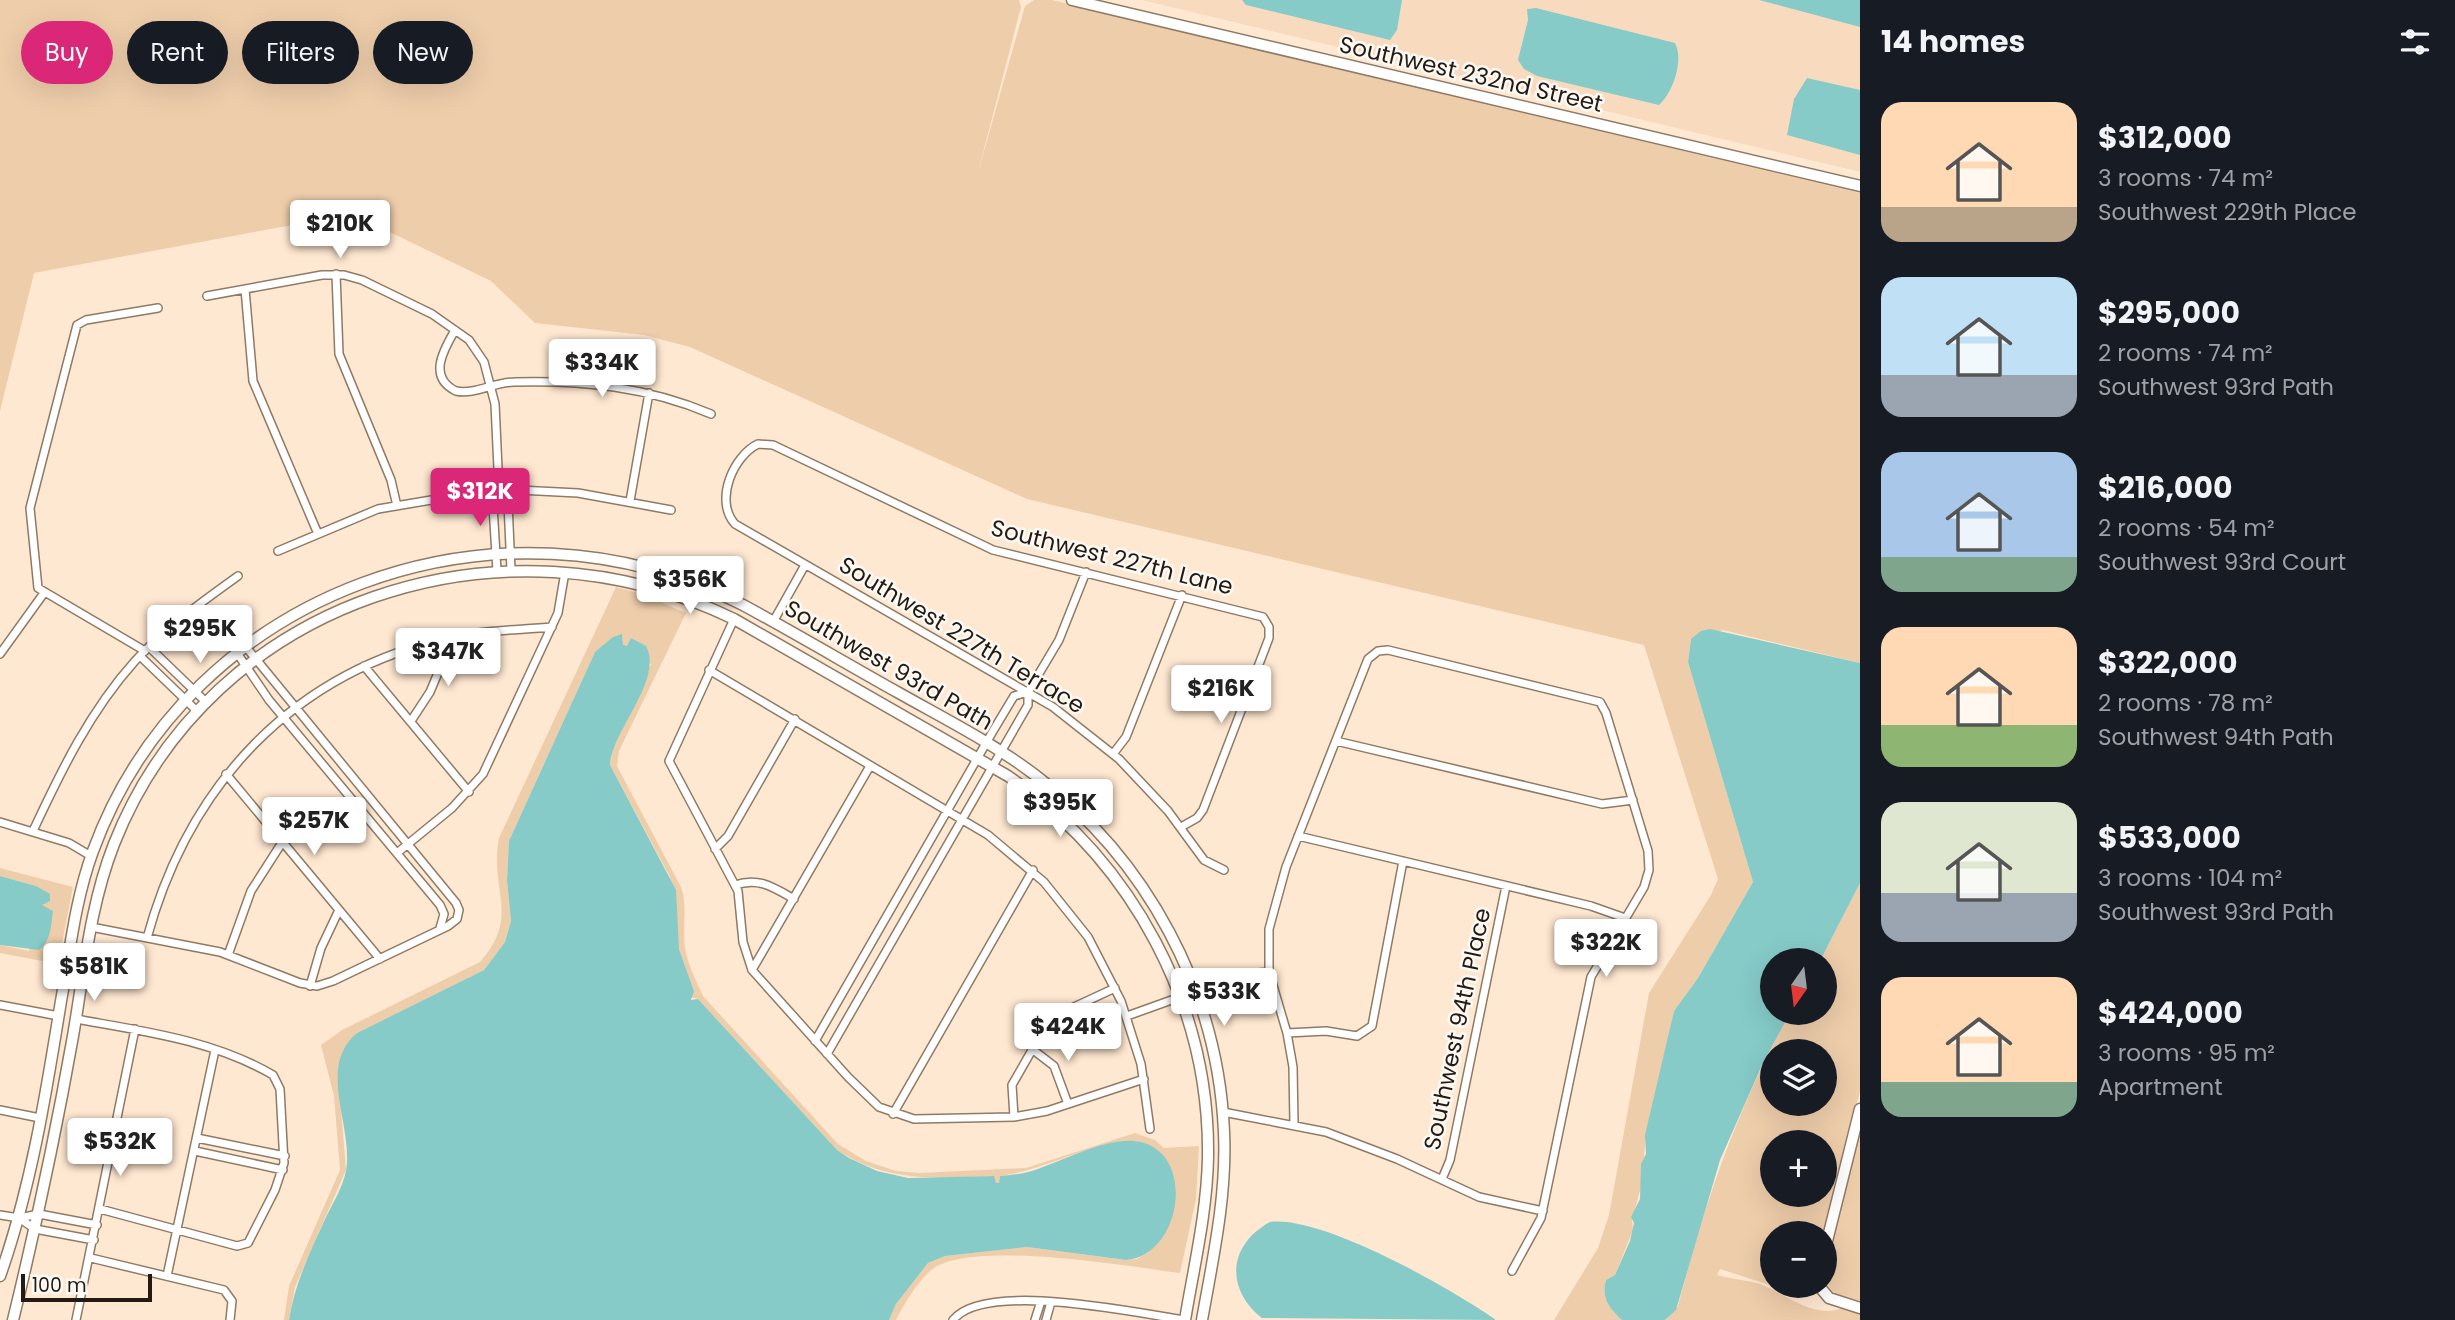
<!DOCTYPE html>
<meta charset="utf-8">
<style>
body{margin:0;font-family:Poppins,sans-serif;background:#20242c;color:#f1f3f6;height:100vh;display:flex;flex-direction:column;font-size:26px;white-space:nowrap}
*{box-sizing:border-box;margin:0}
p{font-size:23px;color:#9ea1a6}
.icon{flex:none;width:38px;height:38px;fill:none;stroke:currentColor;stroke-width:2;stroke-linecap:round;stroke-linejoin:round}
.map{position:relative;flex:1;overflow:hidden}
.side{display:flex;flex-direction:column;background:#171b24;width:595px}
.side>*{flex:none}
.banner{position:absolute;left:21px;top:21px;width:665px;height:63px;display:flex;gap:14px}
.needle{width:46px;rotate:194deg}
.controls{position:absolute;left:1760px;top:948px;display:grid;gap:14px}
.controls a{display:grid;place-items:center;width:77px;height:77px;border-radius:50%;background:#171b24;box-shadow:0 7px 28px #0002;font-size:35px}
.scale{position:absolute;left:21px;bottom:18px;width:131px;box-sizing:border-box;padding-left:7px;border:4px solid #231b13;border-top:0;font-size:19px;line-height:24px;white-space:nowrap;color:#231b13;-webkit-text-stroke:5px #fdf9f4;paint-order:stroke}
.price{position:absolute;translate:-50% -60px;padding:0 16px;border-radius:7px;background:#fff;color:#222;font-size:23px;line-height:46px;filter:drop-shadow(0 2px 4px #0008)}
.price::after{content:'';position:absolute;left:50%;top:42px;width:21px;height:16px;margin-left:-10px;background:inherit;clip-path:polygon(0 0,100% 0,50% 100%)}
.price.active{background:#db2777;color:#fff}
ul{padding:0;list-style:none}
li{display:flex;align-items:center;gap:21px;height:175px;padding:0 21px}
li span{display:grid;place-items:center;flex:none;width:196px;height:140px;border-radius:21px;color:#555}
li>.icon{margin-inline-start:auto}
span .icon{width:84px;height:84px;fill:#fffc;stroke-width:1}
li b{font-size:30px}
h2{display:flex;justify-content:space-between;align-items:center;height:84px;padding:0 21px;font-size:30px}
.chip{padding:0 24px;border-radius:32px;background:#171b24;box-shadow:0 7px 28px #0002;font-size:24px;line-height:63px}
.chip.active{background:#db2777;color:#fff}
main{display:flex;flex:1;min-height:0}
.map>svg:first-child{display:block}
.built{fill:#f8dbbe}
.green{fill:#eecdaa;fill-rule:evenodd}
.water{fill:#86cbc8}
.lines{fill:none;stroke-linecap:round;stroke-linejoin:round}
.street-casing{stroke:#8f7a65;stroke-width:10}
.secondary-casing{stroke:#8f7a65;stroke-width:13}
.street{stroke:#fff;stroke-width:7}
.secondary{stroke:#fff;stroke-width:10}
.labels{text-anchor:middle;stroke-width:5;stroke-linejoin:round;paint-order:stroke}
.street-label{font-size:23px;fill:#231b13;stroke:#fdf9f4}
</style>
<main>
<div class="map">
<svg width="1860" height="1320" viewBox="0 0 1860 1320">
<rect width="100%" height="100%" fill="#ffe8d1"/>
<path class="built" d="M1142,0H1860V172Z"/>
<path class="green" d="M0,0H1019L1021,7L977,176L1025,6L1034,0H1052L1860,193V663L1723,630L1691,639L1688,662L1753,882L1698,978L1674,1011L1645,1144L1642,1183L1632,1220L1633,1230L1615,1275L1606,1280C1601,1297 1609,1309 1622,1320H1554L1598,1248L1609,1215L1649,993L1711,895L1718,879L1644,645L1027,499L690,347L644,335L535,323L491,281L369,222L350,217L330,218L34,273L0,411Z
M616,587L642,594L686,613L619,751L617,766L681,887C688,907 682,927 685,948C688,965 696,980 703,996L838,1144L866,1161L896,1171L919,1173L1026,1168L1135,1133L1155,1140L1164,1148L1199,1146L1196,1199L1180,1273C1130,1267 967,1238 930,1271C916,1284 904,1304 896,1320H889L896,1304L928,1263L945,1256L1027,1247L1125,1260L1137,1259L1149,1252L1162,1154C1153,1148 1143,1141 1132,1141C1097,1140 1042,1171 1000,1176L999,1183H996L993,1176C936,1178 887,1183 837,1150L698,999L690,997L694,991L679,949L670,877L610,765L613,750L651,664L623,645L622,635L595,652L509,841L507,880L511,921L505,942L484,970L357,1033L338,1072L346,1170L295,1287L289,1320H284L289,1286L340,1170L334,1096L321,1045L342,1030L480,962C521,916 489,891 499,838Z
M0,868L73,887L58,964L0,953V945L29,951L42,903L36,886L0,876Z
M1860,883V1091L1824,1234H1773V1286L1720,1269L1717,1275C1731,1279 1747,1280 1760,1284C1785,1293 1814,1320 1842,1308L1860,1313V1320H1665L1678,1306C1705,1202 1737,1108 1790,1013H1825V961H1820ZM1773,1052H1825V1104H1773ZM1773,1143H1825V1195H1773Z
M1860,1129V1303L1835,1295L1825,1281L1828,1259Z"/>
<path class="water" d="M1242,0H1402L1397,30L1390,40L1246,5Z
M1759,0H1860V27Z
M1536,8L1675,43C1684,60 1673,93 1659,105L1537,76L1524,69L1518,60L1528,20L1527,9Z
M1807,78L1860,90V155L1787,135L1794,99Z
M1710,629L1860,663V883L1820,961H1773V1013H1790L1762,1065L1720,1160L1676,1310L1665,1320H1622C1609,1308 1601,1298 1606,1280L1615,1275L1630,1241L1634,1223L1631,1217L1640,1199L1641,1164L1646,1154L1645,1135L1674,1011L1698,978L1753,882L1688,662L1691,639L1701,631Z
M622,634L623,645L627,646L631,638L646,646C664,679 612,730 610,765L676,890L679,949L694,991L691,1000L698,999L837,1150L849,1158L877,1171L908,1178L994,1176L996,1183H999L1000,1176C1010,1175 1022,1174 1032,1171C1060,1162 1105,1138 1134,1141C1198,1147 1183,1256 1126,1260L1027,1247L945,1256L928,1263L896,1304L889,1320H289C295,1282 311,1250 327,1215C334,1201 343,1186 346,1171C354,1127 316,1067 357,1033L484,970L505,942L511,921L507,880L509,841L595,652L613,637Z
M0,876L36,886L50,894V901L42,905L53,911C51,926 51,941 39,950L0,945Z
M1270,1222C1322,1215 1452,1289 1496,1320L1262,1318C1225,1289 1228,1245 1270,1222Z"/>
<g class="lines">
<g class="street-casing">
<path id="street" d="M336,274L339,354L391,480L397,506
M245,289L253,381L318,534
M207,296L322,275H344L362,280L432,314L469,340L484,362L495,404L499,490L493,506L497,571
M455,330C444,349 427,377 456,391C475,395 494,382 514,382C582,380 648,387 711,414
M499,490L508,503L511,570
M630,501L649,393
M278,551L378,509L473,493L519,490L578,493L671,510
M734,619L669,761L738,891L743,942L752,970L848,1077L879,1107L914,1119L1014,1117L1047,1111L1144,1079
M773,622L805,565
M149,647L207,703
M145,651L38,588L30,508L77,325L86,320L158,308
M237,653L269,700L440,905L444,914L440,928
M0,654L44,593
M140,656L198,712
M364,666L469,792
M709,670L988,835L1044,882L1088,937L1121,1001L1141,1064L1150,1129
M411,721L430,692L453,637
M1336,741L1602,804L1633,800
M1113,754L1126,737L1182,595
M226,774L380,959
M0,822L69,843L91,856
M1181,827L1197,818L1203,810L1269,638V627L1263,617L993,550L773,445L758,444C733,456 714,501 735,524L1053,707L1119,759L1168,811L1204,860L1224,870
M33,831C61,771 90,711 135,661C164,629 203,601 238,576
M1298,836L1591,906L1625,918
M715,849L728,836L795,719
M397,853L452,808L483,774L558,613L565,572
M735,885C759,877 773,887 794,899
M91,927L220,952L300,983L317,986L333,981L448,926L457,919L459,910L456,903L246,647
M147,938C189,784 293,672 452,637C484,630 519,630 552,627
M228,955L251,891L283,841
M752,970L870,766
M310,986L321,948L339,910
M1180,997L1192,979L1269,972
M1180,997L1200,1004L1272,984
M0,1005L59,1016
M1127,1016L1180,997
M76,1019C142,1031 213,1040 273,1075L280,1089L284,1163L275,1190L248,1243L237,1246L100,1209
M1287,1033L1326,1031L1357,1036L1372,1026L1403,861
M815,1041L993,731L1014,696L1028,692
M1032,1049L1054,1066L1068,1104
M827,1054L1028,705V692L1059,640L1086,572
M0,1110L40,1118
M1223,1112L1326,1132L1397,1159L1479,1197L1543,1211
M893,1114L1033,870
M1014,1117L1012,1085L1048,1022L1059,1014L1115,988
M1294,1124L1293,1067L1287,1033L1269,972V929L1286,867L1368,659L1378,651L1388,650L1600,702L1606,713L1648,851L1649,870L1644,887L1591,977L1541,1218L1512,1271
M197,1138L285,1156
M195,1151L283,1170
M1442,1179L1450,1160L1506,886
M0,1215L19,1218L35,1229L94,1240
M19,1218L39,1214L97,1225
M91,1258L224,1290L232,1301L230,1320
M167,1276L215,1050
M76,1320L135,1029
M953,1320C985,1280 1136,1313 1185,1320
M1035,1320L1041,1301
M1046,1320L1051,1302"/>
</g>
<g class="secondary-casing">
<path id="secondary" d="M1072,0L1860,186
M1825,1249L1860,1109
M0,1276C31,1188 46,1094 61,1001C70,951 75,900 93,851C188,591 499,479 743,605C795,633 847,664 899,693C945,719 993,743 1035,775C1147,859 1218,991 1224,1132C1227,1195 1213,1258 1202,1320
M1819,1286L1829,1298L1860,1308
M13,1320C36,1226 56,1132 73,1036C84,972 90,905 114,844C211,598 504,506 734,619L1008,776C1132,861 1210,1005 1208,1157C1207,1212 1194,1266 1185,1320"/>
</g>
<use href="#street" class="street"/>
<use href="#secondary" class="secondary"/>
</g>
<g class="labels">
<g class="street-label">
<text transform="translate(1471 74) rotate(13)" y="8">Southwest 232nd Street</text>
<text transform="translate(1112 557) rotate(14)" y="8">Southwest 227th Lane</text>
<text transform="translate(962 635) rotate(31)" y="8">Southwest 227th Terrace</text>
<text transform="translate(889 665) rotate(30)" y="8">Southwest 93rd Path</text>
<text transform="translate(1457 1029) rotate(-78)" y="8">Southwest 94th Place</text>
</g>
</g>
</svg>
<div class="controls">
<a><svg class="needle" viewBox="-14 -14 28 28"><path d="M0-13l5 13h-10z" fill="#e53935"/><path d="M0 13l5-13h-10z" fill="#9ea1a6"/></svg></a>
<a><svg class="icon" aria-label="layers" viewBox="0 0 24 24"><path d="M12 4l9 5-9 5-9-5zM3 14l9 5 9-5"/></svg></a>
<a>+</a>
<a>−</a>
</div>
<div class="scale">100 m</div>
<b class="price" style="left:340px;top:260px">$210K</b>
<b class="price" style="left:602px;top:399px">$334K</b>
<b class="price active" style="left:480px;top:528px">$312K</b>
<b class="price" style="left:690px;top:616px">$356K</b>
<b class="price" style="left:200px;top:665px">$295K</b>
<b class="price" style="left:448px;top:688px">$347K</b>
<b class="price" style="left:1221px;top:725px">$216K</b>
<b class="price" style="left:1060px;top:839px">$395K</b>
<b class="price" style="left:314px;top:857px">$257K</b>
<b class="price" style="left:1606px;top:979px">$322K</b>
<b class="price" style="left:94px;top:1003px">$581K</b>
<b class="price" style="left:1224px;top:1028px">$533K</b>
<b class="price" style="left:1068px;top:1063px">$424K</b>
<b class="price" style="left:120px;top:1178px">$532K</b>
<div class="banner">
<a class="chip active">Buy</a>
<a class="chip">Rent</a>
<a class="chip">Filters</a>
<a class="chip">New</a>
</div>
</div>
<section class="side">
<h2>14 homes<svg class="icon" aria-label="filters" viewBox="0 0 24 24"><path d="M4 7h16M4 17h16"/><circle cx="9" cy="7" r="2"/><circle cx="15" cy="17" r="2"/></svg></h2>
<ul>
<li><span style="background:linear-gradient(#ffd9b3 75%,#b9a48a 0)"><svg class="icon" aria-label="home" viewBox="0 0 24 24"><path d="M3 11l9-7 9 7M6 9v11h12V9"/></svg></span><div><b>$312,000</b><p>3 rooms · 74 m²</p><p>Southwest 229th Place</p></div></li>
<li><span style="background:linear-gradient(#bfe0f5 70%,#9aa5b1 0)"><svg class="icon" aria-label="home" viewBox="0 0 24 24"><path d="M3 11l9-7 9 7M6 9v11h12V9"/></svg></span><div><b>$295,000</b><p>2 rooms · 74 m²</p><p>Southwest 93rd Path</p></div></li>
<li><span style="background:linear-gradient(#a9c7e8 75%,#7fa58c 0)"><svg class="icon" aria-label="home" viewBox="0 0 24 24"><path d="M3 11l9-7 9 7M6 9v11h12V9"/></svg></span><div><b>$216,000</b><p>2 rooms · 54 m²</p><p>Southwest 93rd Court</p></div></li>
<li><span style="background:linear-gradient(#ffd9b3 70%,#8fb573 0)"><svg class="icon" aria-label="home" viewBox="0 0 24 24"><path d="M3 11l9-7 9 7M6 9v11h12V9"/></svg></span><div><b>$322,000</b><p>2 rooms · 78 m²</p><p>Southwest 94th Path</p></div></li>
<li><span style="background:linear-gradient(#dfe7d0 65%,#9aa5b1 0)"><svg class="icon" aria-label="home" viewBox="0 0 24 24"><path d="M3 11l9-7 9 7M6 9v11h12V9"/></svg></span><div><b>$533,000</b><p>3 rooms · 104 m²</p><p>Southwest 93rd Path</p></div></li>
<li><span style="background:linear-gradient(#ffd9b3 75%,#7fa58c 0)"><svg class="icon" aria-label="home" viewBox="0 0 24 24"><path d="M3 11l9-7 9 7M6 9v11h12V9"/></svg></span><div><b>$424,000</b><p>3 rooms · 95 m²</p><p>Apartment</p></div></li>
</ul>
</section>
</main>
